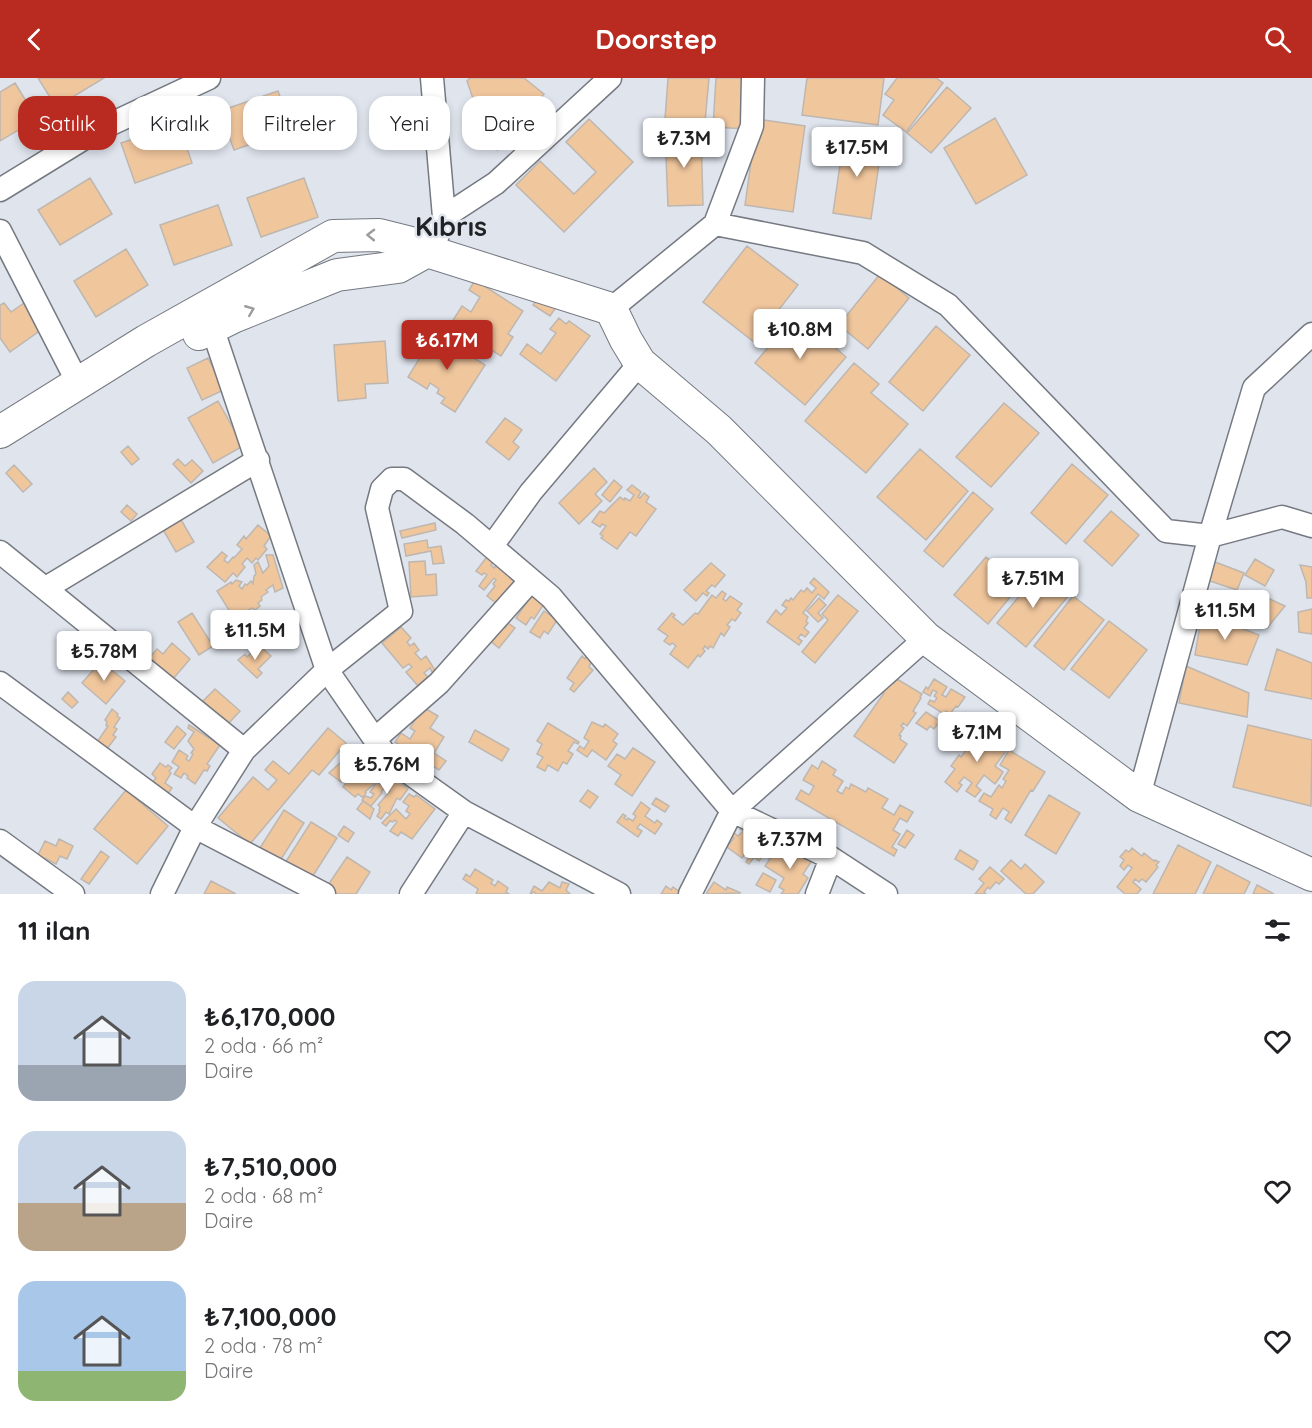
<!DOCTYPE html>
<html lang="tr">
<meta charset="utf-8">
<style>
body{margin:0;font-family:Quicksand,sans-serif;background:#f6f6f6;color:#202124;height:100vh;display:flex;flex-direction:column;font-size:22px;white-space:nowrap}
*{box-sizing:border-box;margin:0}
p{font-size:20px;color:#757577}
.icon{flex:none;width:33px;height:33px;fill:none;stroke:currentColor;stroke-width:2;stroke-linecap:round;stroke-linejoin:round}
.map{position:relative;height:816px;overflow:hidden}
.panel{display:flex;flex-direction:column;background:#fff;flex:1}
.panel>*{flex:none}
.top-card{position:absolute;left:18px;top:18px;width:600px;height:54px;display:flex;gap:12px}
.price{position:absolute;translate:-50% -51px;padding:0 14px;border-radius:6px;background:#fff;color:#222;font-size:20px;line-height:39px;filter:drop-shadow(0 2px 3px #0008)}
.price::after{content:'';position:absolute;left:50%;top:36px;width:18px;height:14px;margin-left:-9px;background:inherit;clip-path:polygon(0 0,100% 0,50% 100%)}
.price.current{background:#b92b21;color:#fff}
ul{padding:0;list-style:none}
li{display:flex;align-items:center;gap:18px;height:150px;padding:0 18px}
li span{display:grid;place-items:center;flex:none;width:168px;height:120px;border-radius:18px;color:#555}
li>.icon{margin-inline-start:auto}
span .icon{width:72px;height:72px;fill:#fffc;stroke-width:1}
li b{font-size:26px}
h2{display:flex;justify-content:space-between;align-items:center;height:72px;padding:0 18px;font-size:26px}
.pill{padding:0 21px;border-radius:18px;background:#fff;box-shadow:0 3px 9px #0003;font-size:21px;line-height:54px}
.pill.current{background:#b92b21;color:#fff}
header{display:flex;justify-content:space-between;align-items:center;height:78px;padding:0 18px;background:#b92b21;color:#fff;font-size:27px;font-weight:700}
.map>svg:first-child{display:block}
.building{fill:#f0c69d;stroke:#beb7b0;stroke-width:1.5}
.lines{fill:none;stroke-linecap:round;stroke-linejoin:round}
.street-casing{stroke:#757981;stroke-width:25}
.secondary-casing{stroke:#757981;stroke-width:34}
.street{stroke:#fff;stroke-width:22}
.secondary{stroke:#fff;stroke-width:32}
.oneway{stroke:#9b9c9d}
.labels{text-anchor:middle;stroke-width:5;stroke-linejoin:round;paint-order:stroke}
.district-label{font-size:27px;font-weight:bold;fill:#202225;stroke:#dfe4ed}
</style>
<header><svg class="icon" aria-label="back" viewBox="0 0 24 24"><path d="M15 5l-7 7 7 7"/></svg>Doorstep<svg class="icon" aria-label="search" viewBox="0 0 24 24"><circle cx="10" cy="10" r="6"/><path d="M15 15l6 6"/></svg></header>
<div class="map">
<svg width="1312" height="816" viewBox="0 0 1312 816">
<rect width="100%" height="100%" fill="#dfe4ed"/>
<path class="building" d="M38,0H104L56,29Z
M470,0H524L544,16L497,72L486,63L489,59L482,47L467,3Z
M668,0H709L705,44L665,41Z
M716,0H750L747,51L713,49Z
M807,0H884L878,47L802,37Z
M897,0H936L943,5L906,54L883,37L894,22L885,16Z
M15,5L37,41L0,63V14Z
M947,9L971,30L931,75L907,55Z
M278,13L292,52L234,72L220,33Z
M995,40L1027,97L976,126L944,70Z
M589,41L633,84L564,154L516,107L540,83L574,116L596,94L566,64Z
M757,41L805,48L793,134L745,127Z
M179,46L192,85L135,105L121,65Z
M701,54L703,127L668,128L665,55Z
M844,59L882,65L871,141L833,135Z
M90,100L112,136L60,167L38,132Z
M304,100L318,139L261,159L247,120Z
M218,127L232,167L174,187L160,147Z
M747,168L798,207L754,264L703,224Z
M126,171L148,207L96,239L74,203Z
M880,196L909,220L868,271L839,247Z
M475,202L523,233L508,256L513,259L501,278L480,265L486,256L475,250L469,259L450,247L462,228L471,234L480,219L469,212Z
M540,217L557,228L550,238L533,227Z
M27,223L45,249L10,274L0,260V227L4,225L11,234Z
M796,236L846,279L805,327L755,285Z
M559,240L566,246L569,243L590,258L556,303L520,276L527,266L541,276L556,255L550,251Z
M936,248L970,277L923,333L889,304Z
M435,255L485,287L455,334L441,325L445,320L437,315L439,311L430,305L427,311L408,299Z
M385,263L388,305L365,306L366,320L338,323L334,267Z
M208,280L224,312L202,322L187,290Z
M854,285L879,306L871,315L908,346L866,395L805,343Z
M218,323L243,368L213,385L188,340Z
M1004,325L1039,355L991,409L956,379Z
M505,340L522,352L513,364L519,369L509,382L486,364Z
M128,368L139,381L132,387L121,374Z
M920,371L968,413L926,462L877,419Z
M178,381L185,388L192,382L203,393L191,405L173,386Z
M1072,386L1108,417L1066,466L1031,435Z
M14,387L32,406L23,414L6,395Z
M594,390L607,404L595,416L602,423L579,446L559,425Z
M614,402L622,409L610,424L602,417Z
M632,407L641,414L638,419L640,420L644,415L649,419L646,424L656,431L636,458L630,454L617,471L601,460L603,458L600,456L606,448L602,446L600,449L592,444L600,433L604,435L620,419L624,422L625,420L630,423L634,417L627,412Z
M973,414L993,431L943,489L924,473Z
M127,427L137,436L131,443L121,434Z
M1111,433L1139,457L1112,488L1084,463Z
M180,440L194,464L176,474L162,450Z
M435,445L436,452L402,460L400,453Z
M258,447L271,458L264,468L267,471L258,482L256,480L252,485L247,480L242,486L245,489L237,499L233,495L225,504L207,489L222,474L227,478L224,482L228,485L233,479L234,480L242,471L237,467L244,458L246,461Z
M427,462L428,470L441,468L444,485L433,486L431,473L406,478L404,466Z
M490,475L498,478L491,487L494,490L501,481L525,500L502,530L487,518L495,508L493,506L496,502L494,500L484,512L479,508L487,497L484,495L482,497L476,493Z
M266,477H273L283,510L275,514L273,507L266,512L268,514L261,519L262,522L258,525L260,528L255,532L252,530L245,534L250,543L258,539L264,547L256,552L261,557L257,563L255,560L254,564L242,550L235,559L223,550L234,540L217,513L231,504L232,506L236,502L242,504L239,508L242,511L245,506L247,507L251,503L253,506L254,498L256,496L254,487L258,484L263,495L269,488Z
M986,479L1020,507L988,546L954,517Z
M1255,481L1274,492L1265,508L1245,497Z
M425,483L426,497L436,496L437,517L411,519L409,484Z
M1215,484L1244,495L1237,512L1207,502Z
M711,485L725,497L715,509L712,507L706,513L709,515L707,518L703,515L696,523L684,512Z
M1300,487L1312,489V520H1307L1306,504Z
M1040,493L1069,517L1026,569L997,545Z
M814,500L829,514L824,521L818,516L803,535L808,539L806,543L808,545L804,550L809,554L805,559L801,556L798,560L802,563L799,567L767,544L776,532L781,537L787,530L782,527L786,522L789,523L791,520L793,522L801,512L804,514L807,510L812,515L816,510L810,505Z
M722,513L726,516L723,521L726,523L730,518L742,526L737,532L741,535L735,543L732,541L727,547L730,549L724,558L721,555L713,570L710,568L708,571L705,568L703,571L705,573L700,579L698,577L688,590L670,576L676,568L672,565L670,567L664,563L668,558L658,551L672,535L675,537L673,539L683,547L695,535L698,536L712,517L716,520Z
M1211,513L1250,525L1259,516L1285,528L1267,550L1205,528Z
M534,514L546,523L534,541L531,539L526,547L516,540Z
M838,517L858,533L815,585L802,574L828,542L822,536Z
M1073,518L1104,542L1064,592L1034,568Z
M819,520L826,527L818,535L823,540L818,544L807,533Z
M1312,531V556L1299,554L1298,534Z
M544,533L557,542L548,556L544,553L540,560L530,554Z
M192,535L213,568L199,577L178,544Z
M1202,535L1259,557L1247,587L1195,577Z
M1109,543L1147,572L1109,620L1071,591Z
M508,545L515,550L499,570L489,562L501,546L505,550Z
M401,549L411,560L407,564L410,568L414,565L419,572L415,575L421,582L426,578L435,592L432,594L430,590L424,595L428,599L418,608L406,594L412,589L409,586L403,590L382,565Z
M172,565L190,581L173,601L149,580L157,571L163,576Z
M260,568L271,578L258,591L262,595L257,600L238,582L245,576L247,579L252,574L253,575Z
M1277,571L1312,585V621L1265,612Z
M587,577L592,581L589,589L593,592L574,614L570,611L574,605L567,600L582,578L585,581Z
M101,583L125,603L106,626L82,605Z
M1186,588L1249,615L1247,639L1179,625Z
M887,600L894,605L897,601L922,616L920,619L921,620L913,633L916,635L907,648L903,645L901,648L904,650L899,657L901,658L900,661L907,666L894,685L854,658L884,615L879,612Z
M934,601L947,609L942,617L946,619L951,611L965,619L958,629L956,628L950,636L946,633L944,636L928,626L930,622L934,624L937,620L934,618L937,614L933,612L930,618L923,614L926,609L928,611Z
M215,611L240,633L228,646L203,623Z
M68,614L78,624L72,630L62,621Z
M423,629L438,638L430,650L444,659L434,675L446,683L439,692L395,664L401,655L410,661L415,653L410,650Z
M112,631L118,636L117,638L120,640L114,649L117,651L113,657L116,659L107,671L97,664L108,648L106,647L107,644L105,642Z
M926,634L940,643L934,651L930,648L927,652L916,645Z
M592,644L603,649L605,646L618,656L613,663L617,666L606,682L592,672L587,679L577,672L580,668L584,671L589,663L584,660Z
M548,645L579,664L578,666L574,664L568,673L573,676L567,686L563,684L558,693L548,687L545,693L537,689L543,679L537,676L542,666L537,663Z
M189,647L220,667L207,686L210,688L207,693L204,692L195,706L187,700L188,698L184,695L181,700L174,696L179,689L172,684L179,672L188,678L186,681L189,683L193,676L191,675L194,671L188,663L194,654L188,650Z
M1248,647L1312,662L1311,728L1233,709Z
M177,648L186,656L174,671L165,664Z
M328,650L346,665L319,697L312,692L250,766L218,740L253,699L268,712L277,702L265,692L273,683L289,696Z
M985,651L993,658L991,660L994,663L990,668L994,672L1000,664L1008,670L995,688L1003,694L1000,699L995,706L984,697L976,708L981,712L975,719L966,713L972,705L964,699L959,705L962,707L957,714L945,704L955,691L951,688L959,677L961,679L966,672L963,670L974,655L979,659Z
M475,652L509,671L502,683L469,664Z
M633,670L655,684L632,718L615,706L621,697L608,688L617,676L625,681Z
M1009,672L1045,694L1033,713L1031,712L1011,745L1005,741L1009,734L1003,730L996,741L990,737L993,731L979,723L984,715L991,719L999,707L1002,710L1006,703L1003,701L1009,692L1000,687Z
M367,678L384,692L383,695L380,699L376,695L370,703L374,706L365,714L366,715L365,717L362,719L358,716L355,719L343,709L353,696L355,698L358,695L356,693L358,691L353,687L358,680L362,684Z
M822,683L836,692L833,697L843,703L837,713L842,716L846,709L849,711L851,706L866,714L868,710L888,721L882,730L894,737L900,727L913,734L907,744L900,740L893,752L900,756L892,769L897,772L894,778L796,721L801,712L809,717L814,708L803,702L812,687L818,691Z
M160,685L166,689L168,687L172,690L169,693L171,695L165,705L172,710L167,717L152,705L156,700L152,696Z
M340,685L350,692L341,704L329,695Z
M389,696L408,711L400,722L397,720L389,736L386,734L381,741L377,738L380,733L379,732L380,729L378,727L390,713L385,709L381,714L382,715L371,728L362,722L365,718L371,720L374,716L370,714L377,704L381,707Z
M126,712L168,748L137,786L94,751Z
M588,712L598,719L590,730L580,723Z
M409,716L414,719L416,717L435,731L412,761L401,754L398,758L390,753L397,744L395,742L393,744L390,743L386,748L382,745L396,731L406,741L410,736L406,733L409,728L403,724Z
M1049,717L1080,735L1056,776L1025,757Z
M656,720L669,728L665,734L652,726Z
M363,723L374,731L370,741L357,731Z
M641,724L650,731L645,738L655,745L657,742L662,746L655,756L640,746L637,750L642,753L638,759L617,744L623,736L626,738L624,740L627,742L628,740L633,743L636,738L633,736Z
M284,732L304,745L278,786L258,773Z
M311,744L337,760L311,801L285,785Z
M743,747L762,762L759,766L762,768L757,775L762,779L759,783L754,779L749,786L746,784L751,777L747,773L742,780L727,769L734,760L731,758L734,755L738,758L743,753L740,751Z
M344,748L354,755L348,764L338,757Z
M907,752L914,757L905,770L898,766Z
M59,761L73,768L67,781L60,778L56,786L38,777L45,763L56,768Z
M1178,767L1211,784L1195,816H1153Z
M1132,770L1142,778L1144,775L1154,783L1155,782L1159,784L1156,787L1158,789L1146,804L1142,801L1139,804L1135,801L1133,804L1141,811L1137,816H1125L1117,809L1132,790L1128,787L1124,792L1120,788L1124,782L1120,779L1126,772L1129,774Z
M789,771L813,781L803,796L808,800L798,816H781L784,812L779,809L784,800L765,788L770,781L764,777L766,773L773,777L775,773L784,779Z
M960,772L978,783L973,792L955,781Z
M101,773L109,779L89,806L81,801Z
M347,779L370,794L356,816H335L326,810Z
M1011,782L1021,791L1025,786L1044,804L1033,816H1026L1001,793Z
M1217,787L1250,804L1244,816H1203Z
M990,789L1004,801L999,806L996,804L990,811L988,809L984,814L986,816H975L984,805L979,801Z
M475,791L493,802L491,805L495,808L498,803L508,810L506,814L509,816H476L478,811L463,801L466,796L470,799Z
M763,795L776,802L770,814L756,807Z
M211,803L236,816H204Z
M549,804L560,810L562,804L569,806L566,812L570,816H536L534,814L530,816L534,808L542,813Z
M714,804L726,812L727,809L741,815L706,816Z
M1257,807L1274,816H1253Z
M666,808L671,812L673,809L683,816H661Z"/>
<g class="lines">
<g class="street-casing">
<path id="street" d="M432,0L444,139
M0,112L96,53L209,0
M715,146L752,48L753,0
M0,153L78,305
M432,174L444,139L496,105L610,0
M611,231L715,146L863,175L948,227L1166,453L1210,458L1282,439L1312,448
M212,249L327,592L387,679L464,734L619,816
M492,468L531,414L640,285
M0,474L244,672
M46,510L258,382
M0,605L195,749L324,816
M375,661L439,605L531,502
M1139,718L1210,458L1254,310L1312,256
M0,763L73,816
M162,816L195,749L244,672L327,592L401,533L377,430L382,411L392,401H404L465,446L551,519L732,733L831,780L886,816
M411,816L464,734
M690,816L732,733L926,560
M817,816L831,780"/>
</g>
<g class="secondary-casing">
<path id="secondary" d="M199,256L233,239L337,197L398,189L427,173
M0,354L146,263L333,158L379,157L415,166L427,173L611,231L626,262L640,285L719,352L926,560L1139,718L1312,797"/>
</g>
<use href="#street" class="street"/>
<use href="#secondary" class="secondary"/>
</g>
<defs><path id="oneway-chevron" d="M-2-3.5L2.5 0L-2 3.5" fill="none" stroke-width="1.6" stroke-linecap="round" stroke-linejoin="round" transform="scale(1.5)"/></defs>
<g class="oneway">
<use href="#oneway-chevron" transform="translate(371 157) rotate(-179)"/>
<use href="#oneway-chevron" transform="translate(250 232) rotate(-22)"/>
</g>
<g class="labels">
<g class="district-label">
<text x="451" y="158">Kıbrıs</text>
</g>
</g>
</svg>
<b class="price" style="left:684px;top:91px">₺7.3M</b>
<b class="price" style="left:857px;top:100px">₺17.5M</b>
<b class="price" style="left:800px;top:282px">₺10.8M</b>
<b class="price current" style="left:447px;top:293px">₺6.17M</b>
<b class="price" style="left:1033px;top:531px">₺7.51M</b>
<b class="price" style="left:1225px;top:563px">₺11.5M</b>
<b class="price" style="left:255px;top:583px">₺11.5M</b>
<b class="price" style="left:104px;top:604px">₺5.78M</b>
<b class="price" style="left:977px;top:685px">₺7.1M</b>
<b class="price" style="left:387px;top:717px">₺5.76M</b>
<b class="price" style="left:790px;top:792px">₺7.37M</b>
<div class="top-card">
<a class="pill current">Satılık</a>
<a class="pill">Kiralık</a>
<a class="pill">Filtreler</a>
<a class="pill">Yeni</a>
<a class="pill">Daire</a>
</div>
</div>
<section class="panel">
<h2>11 ilan<svg class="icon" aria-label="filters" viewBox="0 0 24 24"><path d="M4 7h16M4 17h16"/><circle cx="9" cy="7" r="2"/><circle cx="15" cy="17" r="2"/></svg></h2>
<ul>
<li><span style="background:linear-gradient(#c9d6e8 70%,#9aa5b1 0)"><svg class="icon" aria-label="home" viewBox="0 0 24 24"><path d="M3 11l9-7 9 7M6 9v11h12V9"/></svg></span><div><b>₺6,170,000</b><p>2 oda · 66 m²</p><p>Daire</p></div><svg class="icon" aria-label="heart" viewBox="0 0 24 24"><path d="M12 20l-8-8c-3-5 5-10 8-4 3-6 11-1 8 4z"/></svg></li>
<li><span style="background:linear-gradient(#c9d6e8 60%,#b9a48a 0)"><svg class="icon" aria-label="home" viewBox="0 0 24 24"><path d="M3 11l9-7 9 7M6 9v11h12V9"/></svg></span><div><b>₺7,510,000</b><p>2 oda · 68 m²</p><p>Daire</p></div><svg class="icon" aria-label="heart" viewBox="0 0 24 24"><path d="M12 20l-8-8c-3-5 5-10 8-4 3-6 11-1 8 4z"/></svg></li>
<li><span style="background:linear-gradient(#a9c7e8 75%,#8fb573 0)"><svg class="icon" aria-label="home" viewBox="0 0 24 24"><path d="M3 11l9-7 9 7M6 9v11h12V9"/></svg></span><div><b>₺7,100,000</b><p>2 oda · 78 m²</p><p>Daire</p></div><svg class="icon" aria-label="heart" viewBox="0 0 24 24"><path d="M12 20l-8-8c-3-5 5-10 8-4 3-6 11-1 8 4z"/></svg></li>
</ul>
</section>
